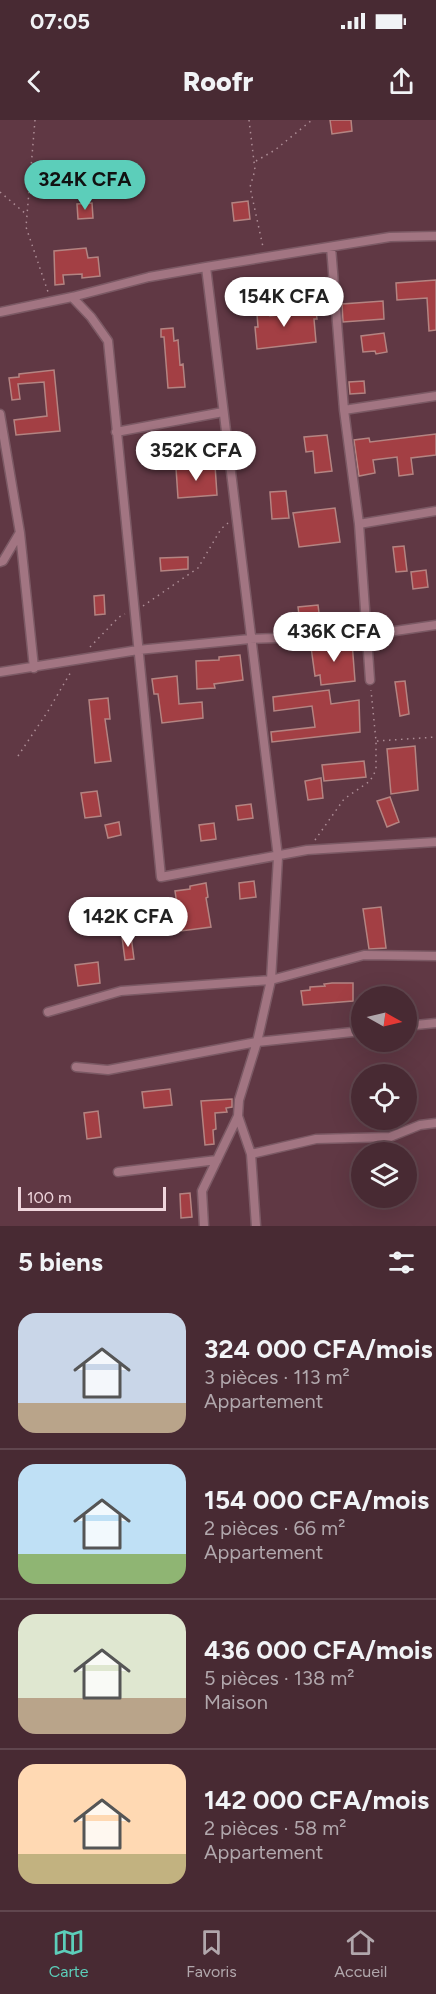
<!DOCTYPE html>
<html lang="fr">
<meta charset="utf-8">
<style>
body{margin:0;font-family:Figtree,sans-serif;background:#4f323b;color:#f1f3f6;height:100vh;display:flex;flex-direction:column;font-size:22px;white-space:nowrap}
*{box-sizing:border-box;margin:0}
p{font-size:20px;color:#b1a7ac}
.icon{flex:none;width:33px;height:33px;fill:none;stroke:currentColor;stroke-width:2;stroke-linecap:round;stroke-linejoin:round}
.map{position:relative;height:1106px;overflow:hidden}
.drawer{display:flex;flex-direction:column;background:#482a33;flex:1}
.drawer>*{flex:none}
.needle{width:39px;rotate:98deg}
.controls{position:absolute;left:351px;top:866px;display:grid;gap:12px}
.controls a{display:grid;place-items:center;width:66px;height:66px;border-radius:50%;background:#482a33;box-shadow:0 6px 24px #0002,0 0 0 2px #60464e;font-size:30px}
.scale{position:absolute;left:18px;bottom:15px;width:148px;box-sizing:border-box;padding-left:6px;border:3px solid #f0d6dd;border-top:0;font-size:16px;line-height:21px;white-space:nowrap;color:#f0d6dd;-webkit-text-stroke:4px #603844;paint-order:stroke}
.price{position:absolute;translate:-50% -51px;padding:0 14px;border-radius:21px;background:#fff;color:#222;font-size:20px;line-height:39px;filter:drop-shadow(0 2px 3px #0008)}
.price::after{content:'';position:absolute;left:50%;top:36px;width:18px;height:14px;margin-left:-9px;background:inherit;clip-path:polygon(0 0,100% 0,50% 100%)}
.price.current{background:#5cceba;color:#111}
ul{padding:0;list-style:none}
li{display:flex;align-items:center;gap:18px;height:150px;padding:0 18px}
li+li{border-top:2px solid #60464e}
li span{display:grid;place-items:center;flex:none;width:168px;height:120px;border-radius:18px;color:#555}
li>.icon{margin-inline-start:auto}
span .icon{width:72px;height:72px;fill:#fffc;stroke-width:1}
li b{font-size:26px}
h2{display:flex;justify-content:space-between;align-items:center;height:72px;padding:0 18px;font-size:26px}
.status{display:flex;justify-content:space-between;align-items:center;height:42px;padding:0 30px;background:#482a33;direction:ltr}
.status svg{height:16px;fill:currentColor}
header{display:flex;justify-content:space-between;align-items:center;height:78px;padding:0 18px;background:#482a33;font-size:27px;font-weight:800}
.dock{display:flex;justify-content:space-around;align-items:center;height:84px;border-top:2px solid #60464e;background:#482a33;font-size:16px;color:#b1a7ac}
.dock a{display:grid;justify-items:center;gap:3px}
.dock .current{color:#5cceba}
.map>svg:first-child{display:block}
.building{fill:#a33f44;stroke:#b48482;stroke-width:1.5}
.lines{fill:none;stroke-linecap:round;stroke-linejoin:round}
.street-casing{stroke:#7b5964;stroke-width:11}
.path{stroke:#ad8d96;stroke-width:1.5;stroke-dasharray:1.5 4.5;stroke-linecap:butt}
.street{stroke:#a27582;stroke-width:8}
</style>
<div class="status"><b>07:05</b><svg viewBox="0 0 49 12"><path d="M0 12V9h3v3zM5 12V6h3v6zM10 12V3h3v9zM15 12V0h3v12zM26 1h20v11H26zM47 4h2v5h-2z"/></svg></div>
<header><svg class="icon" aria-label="back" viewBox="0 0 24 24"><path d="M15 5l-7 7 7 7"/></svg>Roofr<svg class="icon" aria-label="share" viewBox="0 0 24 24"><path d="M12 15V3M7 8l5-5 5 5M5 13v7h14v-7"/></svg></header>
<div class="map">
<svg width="436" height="1106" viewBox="0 0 436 1106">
<rect width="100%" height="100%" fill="#603844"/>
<path class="building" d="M330,0H351L352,11L332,14Z
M248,81L250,99L234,101L232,83Z
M92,83L93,98L78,99L77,84Z
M86,128L88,138L98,137L100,156L82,158V154L63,155L64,164L55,165L54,131Z
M436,160V210L429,211L427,178L397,180L396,163Z
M269,180L270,196L316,191L317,199H314L316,222L257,229L255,207H258L256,181Z
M383,181L384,199L343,202L342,184Z
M173,208L174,221L178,220L180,245L183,244L185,267L168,268L164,217H161V209Z
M384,213L387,232L376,234L375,231L363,232L361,216Z
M54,250L60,311L16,315L14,300L47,296L44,262L18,264L20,279L12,280L9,258L19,257V254Z
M364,261L365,273L350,274L349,262Z
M436,314V335L411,338L413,354L399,356L397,337L373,340L375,353L359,356L354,320L369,318L370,322Z
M327,315L332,351L315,353L313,331L306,332L304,317Z
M174,321L175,340L159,341L158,322Z
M215,345L217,375L178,378L176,348Z
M286,371L289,398L272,399L270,372Z
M335,388L340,422L299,427L293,393Z
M404,426L407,451L396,452L393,427Z
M188,437V449L161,451L160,438Z
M426,450L428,467L413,469L411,452Z
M104,475L105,494L95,495L94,476Z
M318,485L320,501L300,503L298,487Z
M352,522L355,561L321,565L320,555L315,556L311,527Z
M240,535L243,560L214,564L215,568L197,569L196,541L219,540V537Z
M177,556L179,584L202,582L203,598L162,603L158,574H154L152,559Z
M405,561L409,594L400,596L395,562Z
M329,570L331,584L359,580L360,612L272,622L271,612L315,607L312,586L274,591L273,577Z
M108,578L110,599H105L111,641L95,643L89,580Z
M415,626L418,670L391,674L387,629Z
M364,641L366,657L324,661L322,645Z
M321,658L323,678L308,680L305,661Z
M97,671L101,696L85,698L81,673Z
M390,677L399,702L387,707L377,681Z
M251,684L253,698L238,700L236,686Z
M119,702L121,715L108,718L105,705Z
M214,703L216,719L201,721L199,705Z
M254,761L256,777L240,779L239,763Z
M206,763L208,777L206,778L211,807L181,811L175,771L190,769V766Z
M381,787L386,828L369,829L363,789Z
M131,816L134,839L125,840L122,817Z
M98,842L100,863L78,866L75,845Z
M332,863H353V881L303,885L301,871L310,870V867L325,866L324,864Z
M170,969L172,985L144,988L142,972Z
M232,979V987L226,988L227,992L215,993L216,1009L213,1010L214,1024L205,1025L201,981Z
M98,991L101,1017L87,1019L84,993Z
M190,1073L192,1097L181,1098L180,1074Z"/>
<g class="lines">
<g class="street-casing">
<path id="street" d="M331,127L344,290L359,404L370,560
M206,147L278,737L271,860L257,922L239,980L238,996L251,1034L256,1106
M72,177L91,197L108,221L161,757L307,730L436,722
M0,192L72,177L149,157L206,147L390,117L436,116
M344,290L436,276
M0,294L20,413L34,548
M116,312L223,292
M359,404L436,391
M0,442L3,441L19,414
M0,552L138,530L250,519L368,515L436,505
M48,892L121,871L271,860L364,835L436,836
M406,906L436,903
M76,947L108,950L257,922L362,911
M251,1034L316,1019L390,1017L420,1005L436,1003
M118,1052L217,1040
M204,1106L202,1071L238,996"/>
</g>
<path class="path" d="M35,0L26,107L48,172
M249,0L255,50L250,67L263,127
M256,41L275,30L312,0
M0,72L26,94
M143,486L198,448L221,409L228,403
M90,527L119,497L125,494
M377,621L436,617
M18,636L48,591L72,550
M315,720L344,679L370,661L376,650V621L371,570"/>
<use href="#street" class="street"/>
</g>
</svg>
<div class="controls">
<a><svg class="needle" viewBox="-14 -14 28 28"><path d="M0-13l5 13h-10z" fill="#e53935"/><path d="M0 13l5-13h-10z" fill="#b1a7ac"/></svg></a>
<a><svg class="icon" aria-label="locate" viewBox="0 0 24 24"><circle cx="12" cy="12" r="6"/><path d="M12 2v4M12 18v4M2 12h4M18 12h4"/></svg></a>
<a><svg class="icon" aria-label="layers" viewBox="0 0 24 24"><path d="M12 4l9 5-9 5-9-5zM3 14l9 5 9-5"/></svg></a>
</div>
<div class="scale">100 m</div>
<b class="price current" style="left:85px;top:91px">324K CFA</b>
<b class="price" style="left:284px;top:208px">154K CFA</b>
<b class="price" style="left:196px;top:362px">352K CFA</b>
<b class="price" style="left:334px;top:543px">436K CFA</b>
<b class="price" style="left:128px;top:828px">142K CFA</b>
</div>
<section class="drawer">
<h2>5 biens<svg class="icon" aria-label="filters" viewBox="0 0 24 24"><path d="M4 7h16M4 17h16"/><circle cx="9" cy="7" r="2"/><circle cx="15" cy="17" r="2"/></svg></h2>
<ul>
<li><span style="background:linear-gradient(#c9d6e8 75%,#b9a48a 0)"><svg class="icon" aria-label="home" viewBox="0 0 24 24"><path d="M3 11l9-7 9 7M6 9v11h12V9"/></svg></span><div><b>324 000 CFA/mois</b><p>3 pièces · 113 m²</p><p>Appartement</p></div></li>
<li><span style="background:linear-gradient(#bfe0f5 75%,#8fb573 0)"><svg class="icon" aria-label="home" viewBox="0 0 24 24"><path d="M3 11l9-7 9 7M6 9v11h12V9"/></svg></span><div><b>154 000 CFA/mois</b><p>2 pièces · 66 m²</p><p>Appartement</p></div></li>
<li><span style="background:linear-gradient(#dfe7d0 70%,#b9a48a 0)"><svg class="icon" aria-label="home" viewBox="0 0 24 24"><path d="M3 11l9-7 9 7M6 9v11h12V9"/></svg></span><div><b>436 000 CFA/mois</b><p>5 pièces · 138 m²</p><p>Maison</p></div></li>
<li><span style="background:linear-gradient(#ffd9b3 75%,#c2b280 0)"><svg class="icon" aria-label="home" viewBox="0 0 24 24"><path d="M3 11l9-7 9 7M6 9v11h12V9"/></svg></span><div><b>142 000 CFA/mois</b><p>2 pièces · 58 m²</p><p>Appartement</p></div></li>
</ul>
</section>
<nav class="dock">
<a class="current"><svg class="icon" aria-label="map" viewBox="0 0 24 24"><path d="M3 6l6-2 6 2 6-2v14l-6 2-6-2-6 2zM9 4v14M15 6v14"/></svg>Carte</a>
<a><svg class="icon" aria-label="saved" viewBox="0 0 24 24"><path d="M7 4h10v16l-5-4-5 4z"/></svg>Favoris</a>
<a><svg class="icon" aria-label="home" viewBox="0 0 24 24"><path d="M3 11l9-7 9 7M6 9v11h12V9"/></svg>Accueil</a>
</nav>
